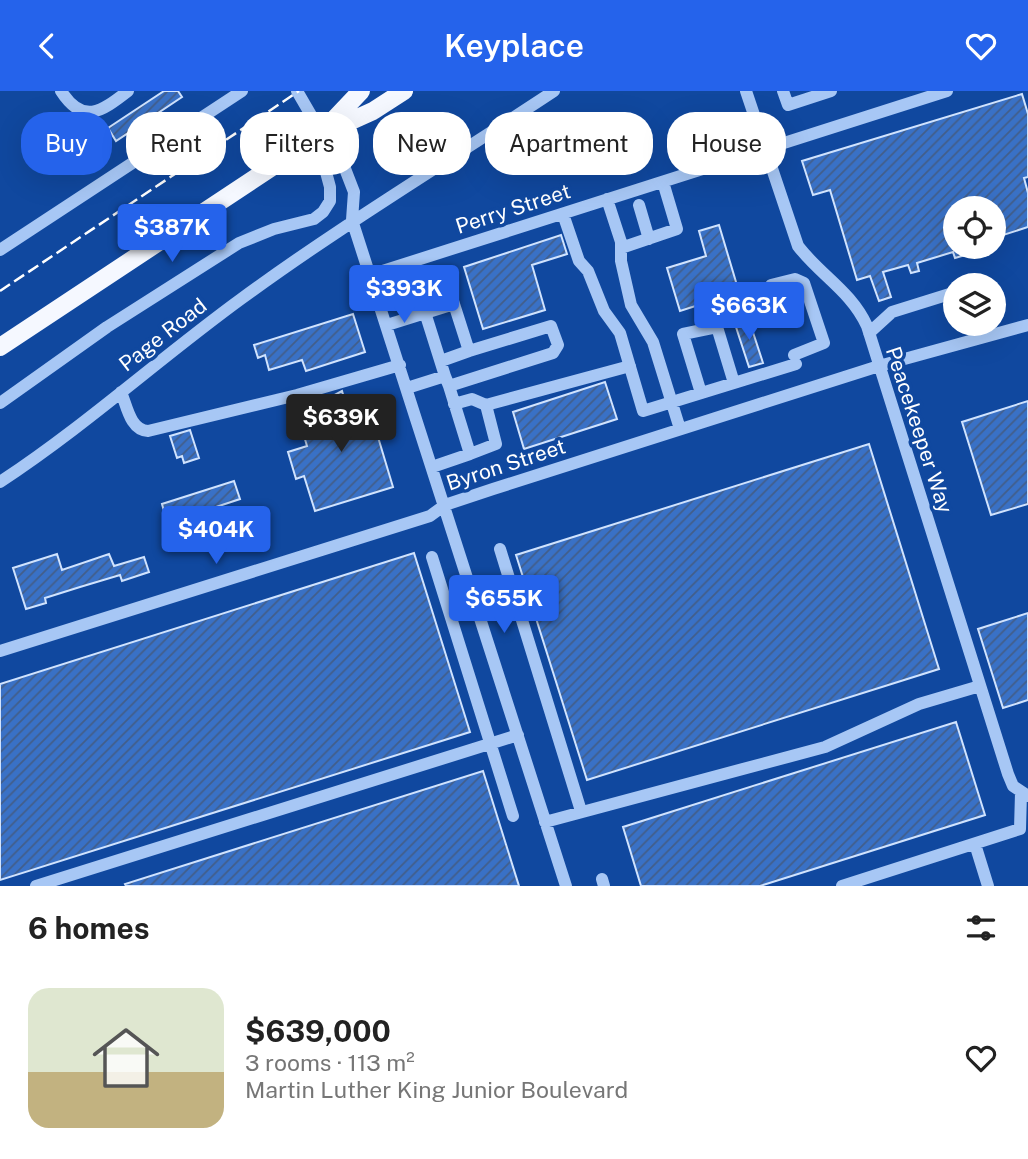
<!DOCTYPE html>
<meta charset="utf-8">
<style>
body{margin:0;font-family:"Public Sans",sans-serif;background:#f2f2f2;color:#222;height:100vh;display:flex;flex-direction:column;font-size:26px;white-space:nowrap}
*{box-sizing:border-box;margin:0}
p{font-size:23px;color:#767676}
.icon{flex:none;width:38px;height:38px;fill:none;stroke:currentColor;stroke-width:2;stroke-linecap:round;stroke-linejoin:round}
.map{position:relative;height:795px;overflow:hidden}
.side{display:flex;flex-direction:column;background:#fff;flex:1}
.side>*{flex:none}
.guide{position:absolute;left:21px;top:21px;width:987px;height:63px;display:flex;gap:14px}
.tools{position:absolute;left:943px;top:105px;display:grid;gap:14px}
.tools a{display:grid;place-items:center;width:63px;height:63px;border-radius:50%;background:#fff;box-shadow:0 7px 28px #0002;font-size:35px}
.price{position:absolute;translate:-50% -60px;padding:0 16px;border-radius:7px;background:#2563eb;color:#fff;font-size:23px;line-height:46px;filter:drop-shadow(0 2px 4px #0008)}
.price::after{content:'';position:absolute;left:50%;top:42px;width:21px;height:16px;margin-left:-10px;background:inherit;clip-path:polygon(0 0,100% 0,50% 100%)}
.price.on{background:#222;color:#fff}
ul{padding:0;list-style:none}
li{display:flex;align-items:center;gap:21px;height:175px;padding:0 28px}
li+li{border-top:2px solid #e0e0e0}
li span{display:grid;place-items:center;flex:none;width:196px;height:140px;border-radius:21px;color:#555}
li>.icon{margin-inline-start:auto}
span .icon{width:84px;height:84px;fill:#fffc;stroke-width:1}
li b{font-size:30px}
h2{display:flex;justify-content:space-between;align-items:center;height:84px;padding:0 28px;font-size:30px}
.chip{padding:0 24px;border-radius:28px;background:#fff;box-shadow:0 7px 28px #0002;font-size:24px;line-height:63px}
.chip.on{background:#2563eb;color:#fff}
header{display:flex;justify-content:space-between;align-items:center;height:91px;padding:0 28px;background:#2563eb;color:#fff;font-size:32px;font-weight:600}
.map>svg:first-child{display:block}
.building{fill:url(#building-hatch);stroke:#d0e3fe;stroke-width:2}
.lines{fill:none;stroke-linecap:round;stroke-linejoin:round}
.minor{stroke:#a7c7f5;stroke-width:12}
.major{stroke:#f5f8ff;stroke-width:18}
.rail{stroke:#fff;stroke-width:2.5;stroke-dasharray:12 5;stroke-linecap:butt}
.labels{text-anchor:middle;stroke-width:7;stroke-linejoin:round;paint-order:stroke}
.street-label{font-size:21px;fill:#fff;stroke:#10489f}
</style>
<header><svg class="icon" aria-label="back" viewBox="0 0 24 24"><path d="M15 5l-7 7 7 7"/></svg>Keyplace<svg class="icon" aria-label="heart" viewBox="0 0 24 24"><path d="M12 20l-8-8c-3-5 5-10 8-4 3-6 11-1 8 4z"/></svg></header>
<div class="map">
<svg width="1028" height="795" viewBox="0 0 1028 795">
<defs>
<pattern id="building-hatch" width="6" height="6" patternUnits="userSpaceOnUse" patternTransform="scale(1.75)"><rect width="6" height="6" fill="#3971c6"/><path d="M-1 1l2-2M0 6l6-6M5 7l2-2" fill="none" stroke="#425e89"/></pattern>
</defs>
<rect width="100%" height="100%" fill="#10489f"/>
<path class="building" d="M164,0H178L182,6L116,50L108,37Z
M1022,3L1028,23V86L1024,87L1028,102V136L994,147V117H956V156L986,158L955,167L953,161L917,172L919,180L911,182L908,174L883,181L891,206L879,210L870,185L857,189L830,99L813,104L802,70Z
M91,39L96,54L78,60L73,45Z
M719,134L739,201L680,220L667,177L706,165L699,140Z
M561,144L567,163L532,174L545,219L483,238L464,176Z
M353,223L365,261L306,280L302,269L269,279L265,264L258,267L254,254Z
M748,226L763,272L749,276L734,230Z
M605,291L617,328L524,358L513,321Z
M342,300L346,313L366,306L393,396L315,420L304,385L296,388L288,361L307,355L299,328L330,318L327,308Z
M1028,310V413L991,424L962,331Z
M190,339L199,367L184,372L182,365L177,367L170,345Z
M869,353L939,578L587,689L516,464Z
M234,390L240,408L195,423L197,430L183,434L181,426L167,431L162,413Z
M414,462L470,641L0,789V593Z
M57,463L62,479L109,463L114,475L144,466L149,481L122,490L120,484L80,496L45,507L46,512L26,518L13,477Z
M1028,522V609L1003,617L978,538Z
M956,631L985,724L760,795H641L623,736Z
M483,680L519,795H126L125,793Z"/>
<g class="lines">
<path class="minor" d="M61,0C83,34 101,21 128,0
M297,0L322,43L337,57L354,101L352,129L566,795
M746,0L798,155C820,184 851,200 867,235L1008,683L1013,695L1028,705
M783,0L788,14L831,0
M607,108L621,151V170L631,214L653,251L680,338
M639,114L649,148
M563,123L579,170L588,180L604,220L620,242L643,320L796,273
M621,157L677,138L663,91
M0,159L242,0
M370,184L947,0
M771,194L795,188L804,192L824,252L794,264
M417,196L445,285
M387,234L454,213L444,184
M869,242L892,221L956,201
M441,270L469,260
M449,295L553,262L558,254L551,235L469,260L454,213
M407,297L445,285L449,295L470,363L432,376
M121,301C127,315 130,339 148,340L297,304L400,274
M701,302L683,243L717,236L734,292
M0,312L107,236L239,152L274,138L314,128L323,121L330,110V96L323,70L322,43
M454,313L472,308L486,314
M470,363L496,353L486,314L630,275
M0,391C84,336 160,267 241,208C342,134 450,69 554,0
M500,458L581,720
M432,466L513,725
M0,560L430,425L445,414L493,398L879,275L1028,234
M545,731L825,656L919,613L980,595
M975,753L988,795
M602,788L604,795
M36,795L518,644
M842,795L1020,738L1021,702"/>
<path class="major" d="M326,37L361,0
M0,256L322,43L373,20L404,0"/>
<path class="rail" d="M0,200L299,0"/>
</g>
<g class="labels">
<g class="street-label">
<text transform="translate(513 118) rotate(-18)" y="7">Perry Street</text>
<text transform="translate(163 244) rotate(-38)" y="7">Page Road</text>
<text transform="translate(919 339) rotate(72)" y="7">Peacekeeper Way</text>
<text transform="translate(506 374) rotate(-18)" y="7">Byron Street</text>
</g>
</g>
</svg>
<div class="tools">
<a><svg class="icon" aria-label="locate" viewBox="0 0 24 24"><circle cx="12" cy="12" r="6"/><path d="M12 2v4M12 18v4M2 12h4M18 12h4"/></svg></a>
<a><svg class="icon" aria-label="layers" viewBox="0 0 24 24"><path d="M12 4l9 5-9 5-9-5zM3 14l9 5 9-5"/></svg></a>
</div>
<b class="price" style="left:172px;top:173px">$387K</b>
<b class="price" style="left:404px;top:234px">$393K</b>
<b class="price" style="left:749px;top:251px">$663K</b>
<b class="price on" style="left:341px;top:363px">$639K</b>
<b class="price" style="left:216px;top:475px">$404K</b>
<b class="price" style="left:504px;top:544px">$655K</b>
<div class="guide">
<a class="chip on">Buy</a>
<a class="chip">Rent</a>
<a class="chip">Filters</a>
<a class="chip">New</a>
<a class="chip">Apartment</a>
<a class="chip">House</a>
</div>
</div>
<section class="side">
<h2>6 homes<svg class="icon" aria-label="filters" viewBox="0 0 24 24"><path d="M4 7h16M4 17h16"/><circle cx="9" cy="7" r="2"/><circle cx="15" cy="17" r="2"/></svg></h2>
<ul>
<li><span style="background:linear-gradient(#dfe7d0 60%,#c2b280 0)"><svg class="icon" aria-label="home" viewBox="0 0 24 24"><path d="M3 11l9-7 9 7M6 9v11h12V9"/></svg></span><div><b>$639,000</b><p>3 rooms · 113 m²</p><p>Martin Luther King Junior Boulevard</p></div><svg class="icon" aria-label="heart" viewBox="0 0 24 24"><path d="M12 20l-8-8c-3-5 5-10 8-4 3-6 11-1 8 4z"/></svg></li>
</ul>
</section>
